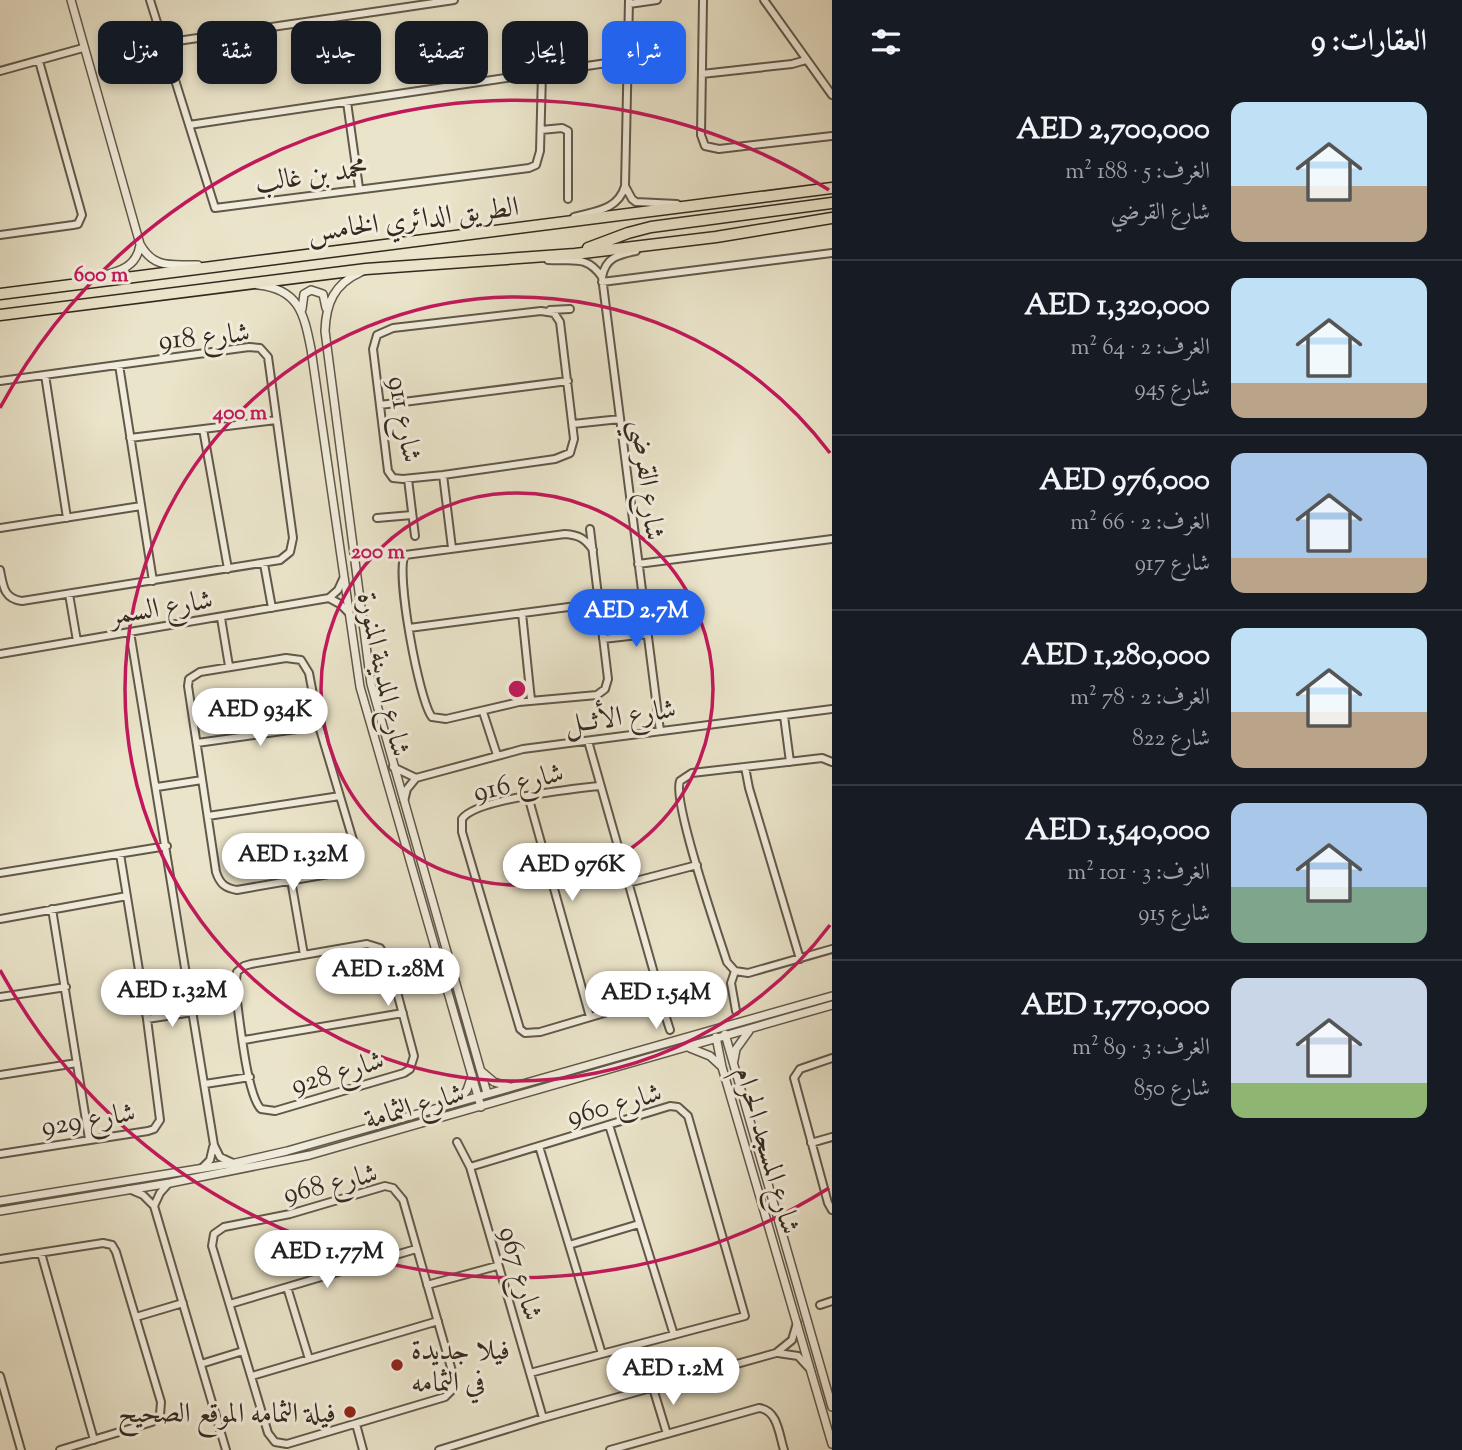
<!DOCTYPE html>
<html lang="ar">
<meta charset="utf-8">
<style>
body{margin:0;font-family:"Sorts Mill Goudy",Amiri,serif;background:#242831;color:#f1f3f6;direction:rtl;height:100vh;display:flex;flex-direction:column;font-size:26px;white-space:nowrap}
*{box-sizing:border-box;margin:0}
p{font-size:23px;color:#9ea1a6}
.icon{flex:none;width:38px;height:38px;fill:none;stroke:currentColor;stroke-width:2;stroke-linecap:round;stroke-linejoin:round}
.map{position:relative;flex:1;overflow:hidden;direction:ltr}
.panel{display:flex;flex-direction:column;background:#171b24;width:630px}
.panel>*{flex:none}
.top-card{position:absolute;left:21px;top:21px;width:665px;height:63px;direction:rtl;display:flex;gap:14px}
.price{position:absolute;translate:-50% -60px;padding:0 16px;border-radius:24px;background:#fff;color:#222;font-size:23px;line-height:46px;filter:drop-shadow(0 2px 4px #0008)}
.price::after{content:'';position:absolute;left:50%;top:42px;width:21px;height:16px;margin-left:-10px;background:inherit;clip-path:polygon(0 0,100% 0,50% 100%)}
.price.active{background:#2563eb;color:#fff}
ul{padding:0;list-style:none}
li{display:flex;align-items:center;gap:21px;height:175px;padding:0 35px}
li+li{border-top:2px solid #363941}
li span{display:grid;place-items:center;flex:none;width:196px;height:140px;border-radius:14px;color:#555}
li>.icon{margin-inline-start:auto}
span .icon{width:84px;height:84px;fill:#fffc;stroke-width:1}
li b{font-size:30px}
h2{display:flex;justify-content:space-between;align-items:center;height:84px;padding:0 35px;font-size:30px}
.tag{padding:0 24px;border-radius:14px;background:#171b24;box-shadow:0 4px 10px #0003;font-size:24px;line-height:63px}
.tag.active{background:#2563eb;color:#fff}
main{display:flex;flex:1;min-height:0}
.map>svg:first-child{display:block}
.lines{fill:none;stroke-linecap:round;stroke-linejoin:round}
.minor-casing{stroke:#62584a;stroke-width:10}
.tertiary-casing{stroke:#62584a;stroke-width:10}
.primary-casing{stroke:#35291f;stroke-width:13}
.minor{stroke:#f1eddd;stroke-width:6}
.tertiary{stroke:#f1eddd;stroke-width:7}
.primary{stroke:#eae4ca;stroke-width:10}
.ring{fill:none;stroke:#c2185b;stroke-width:3.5}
.poi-dot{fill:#8f2418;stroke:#f1eddd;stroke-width:2.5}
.labels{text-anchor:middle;stroke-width:6;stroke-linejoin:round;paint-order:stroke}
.street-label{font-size:28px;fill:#35291f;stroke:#f1eddd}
.poi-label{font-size:28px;fill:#35291f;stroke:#f1eddd;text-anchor:start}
.centre{fill:#c2185b;stroke:#f1eddd;stroke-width:3.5}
.ring-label{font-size:21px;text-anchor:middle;font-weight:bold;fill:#c2185b;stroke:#f1eddd;stroke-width:6;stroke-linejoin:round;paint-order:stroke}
</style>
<main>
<section class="panel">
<h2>العقارات: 9<svg class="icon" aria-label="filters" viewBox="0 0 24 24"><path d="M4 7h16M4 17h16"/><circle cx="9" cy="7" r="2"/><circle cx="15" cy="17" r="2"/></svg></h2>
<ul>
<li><span style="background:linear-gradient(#bfe0f5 60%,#b9a48a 0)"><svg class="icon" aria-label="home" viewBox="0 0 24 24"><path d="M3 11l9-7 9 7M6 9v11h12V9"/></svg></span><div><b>AED 2,700,000</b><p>الغرف: 5 · 188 m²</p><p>شارع القرضي</p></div></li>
<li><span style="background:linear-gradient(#bfe0f5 75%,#b9a48a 0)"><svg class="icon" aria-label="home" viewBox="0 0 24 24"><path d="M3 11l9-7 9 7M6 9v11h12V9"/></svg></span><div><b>AED 1,320,000</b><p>الغرف: 2 · 64 m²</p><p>شارع 945</p></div></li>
<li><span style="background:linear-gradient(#a9c7e8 75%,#b9a48a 0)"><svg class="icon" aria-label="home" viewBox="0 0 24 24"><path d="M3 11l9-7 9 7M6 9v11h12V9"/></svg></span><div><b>AED 976,000</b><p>الغرف: 2 · 66 m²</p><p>شارع 917</p></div></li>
<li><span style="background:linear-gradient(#bfe0f5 60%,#b9a48a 0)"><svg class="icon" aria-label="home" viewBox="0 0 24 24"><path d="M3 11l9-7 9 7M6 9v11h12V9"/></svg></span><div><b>AED 1,280,000</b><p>الغرف: 2 · 78 m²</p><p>شارع 822</p></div></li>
<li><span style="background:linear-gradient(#a9c7e8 60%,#7fa58c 0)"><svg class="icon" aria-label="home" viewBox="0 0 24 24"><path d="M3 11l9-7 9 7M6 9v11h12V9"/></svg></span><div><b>AED 1,540,000</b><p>الغرف: 3 · 101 m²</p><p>شارع 915</p></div></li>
<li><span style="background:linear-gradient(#c9d6e8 75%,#8fb573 0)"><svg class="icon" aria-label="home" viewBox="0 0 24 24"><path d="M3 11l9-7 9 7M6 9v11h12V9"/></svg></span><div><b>AED 1,770,000</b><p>الغرف: 3 · 89 m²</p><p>شارع 850</p></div></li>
</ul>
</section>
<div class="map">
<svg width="832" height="1450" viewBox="0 0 832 1450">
<rect width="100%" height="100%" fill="#eae4ca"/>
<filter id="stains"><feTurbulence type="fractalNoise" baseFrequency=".00286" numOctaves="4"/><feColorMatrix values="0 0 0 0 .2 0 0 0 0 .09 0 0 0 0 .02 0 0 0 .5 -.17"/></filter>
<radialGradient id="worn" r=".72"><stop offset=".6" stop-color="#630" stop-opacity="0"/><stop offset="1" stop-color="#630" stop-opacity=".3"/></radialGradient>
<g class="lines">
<g class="minor-casing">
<path id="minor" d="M150,0L215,208L529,168L536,165L540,151L542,73
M703,0L701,135L705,146L719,149L832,136
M764,0L832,95
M629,4L657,0
M164,43L454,0
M0,71L83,48
M702,74L792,64L806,60
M347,102L359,188
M189,125L627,60
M541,130L562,128L568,131V199
M625,186L632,199L636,202L677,204
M574,217C596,211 618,210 625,186L629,0
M0,235L73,225L78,224L82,215L39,61
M636,251C618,255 606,257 602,277L660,731
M548,260C572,262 586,254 602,277
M602,282L832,253
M550,310L570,309
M541,311L554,313L560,322L574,439L570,453L555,459L443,475L403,479L393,478L388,471L373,349L377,335L393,328Z
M119,365L153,581
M45,375L67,518
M0,381L249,347L260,348L268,357L293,538L290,552L280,560L22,601C4,599 3,586 0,570
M380,405L568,381
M573,424L620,419
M203,429L228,569
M130,438L276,420
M443,475L452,548
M408,479L415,536
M377,518L412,515
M0,528L141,506
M590,529L608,679L605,689L597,695L519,702L446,719L432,717C419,701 395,571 405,555L565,534C578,535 585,538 593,550
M264,564L272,608
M638,564L832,539
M69,594L77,641
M329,598L340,604L348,612
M522,613L531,700
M221,618L229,666
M409,628L599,603
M130,632L214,1145L220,1157L233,1163
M603,639L647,634
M0,654L329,598L338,590L343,579
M286,658L301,660L309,673L319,726L356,850L355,863L346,871L237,890C225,888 220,884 216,872L188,686L189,679L200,672Z
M483,712L497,755
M784,716L790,762
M588,741L656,980L655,992L661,1002L670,1030
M197,743L319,726
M393,767L416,778
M745,767L749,788L800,959
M599,786C573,789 475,799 462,819V832L520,1029L525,1033L540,1032L648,1000L655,992
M157,787L202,780
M528,796L590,1017
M404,801L407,789L416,778L523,749L832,709
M208,816L340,796
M0,873L167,846
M291,880L304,955
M628,883L697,865
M52,909L89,1139
M0,919L127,896
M367,944L380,948L389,962L414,1056L410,1069L404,1073L275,1111L261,1109C246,1094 239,1012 235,987L237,972L244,966L251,964Z
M735,971L727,962C718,934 672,801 680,781L692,773L822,758L832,762
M735,971L748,973L832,949
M735,971L731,983L736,1011
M0,997L66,987
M147,1019L193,1012
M244,1040L403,1013
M832,1058L800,1069L794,1078L828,1203L832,1210
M0,1075L77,1063
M205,1084L250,1077
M609,1125L674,1335
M457,1142L470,1167L543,1418
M811,1143L832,1137
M539,1146L602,1354
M0,1154L148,1131L154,1129L160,1120L147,1019L120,854
M470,1167L670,1106L678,1107L688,1116L745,1316L530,1373
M201,1169L210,1160L213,1147
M385,1186L393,1188L403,1200L454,1378L453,1389L445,1397L287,1444L275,1442L268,1433L212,1246L214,1234L224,1227L290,1214Z
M129,1189L143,1195L154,1206L226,1450
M154,1206L160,1193L168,1184
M569,1245L639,1224
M41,1253L94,1440
M0,1259L103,1243L112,1245L116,1252L161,1402L160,1415L152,1422L60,1450
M427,1285L497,1266
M287,1287L309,1359
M230,1304L416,1249
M820,1305L832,1301
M136,1317L183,1303
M778,1353L798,1356L808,1367
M201,1364L243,1351
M0,1376L21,1450
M252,1376L438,1321
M653,1388L667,1434
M356,1424L363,1450
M439,1450L543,1418L776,1353L792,1340L797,1323
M610,1450L759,1408C778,1410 779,1435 784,1450"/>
</g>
<g class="tertiary-casing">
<path id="tertiary" d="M71,0L140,244C154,270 173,264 198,265
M361,272C334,284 326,303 325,331L371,684L487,1093
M91,279C113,272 136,271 140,245
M258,285C299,289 304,314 311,349L360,687L481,1107
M302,309L304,294L311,290L323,294L326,308
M725,1034L832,1407
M716,1037L722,1067L832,1444
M690,1048L710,1056L722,1067
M734,1060L736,1049L749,1031
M481,1071L494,1082L510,1087
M458,1102L467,1090L472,1075
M0,1201L235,1163L287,1151L832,996
M0,1211L170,1183L310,1155L832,1005"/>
</g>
<g class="primary-casing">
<path id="primary" d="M588,248L628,233L651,227L832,203
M0,294L832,188
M0,315L366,269L575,254L716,237L832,218"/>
</g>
<use href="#minor" class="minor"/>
<use href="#tertiary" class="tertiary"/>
<use href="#primary" class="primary"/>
</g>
<g class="ring">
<circle cx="517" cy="689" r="196"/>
<path d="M830 925A392 392 0 1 1 830 453"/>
<path d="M829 1188A588 588 0 0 1 0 970M0 408A588 588 0 0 1 829 190"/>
</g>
<g class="poi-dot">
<circle cx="397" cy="1365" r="7"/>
<circle cx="350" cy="1412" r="7"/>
</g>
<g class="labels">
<g class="street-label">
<text transform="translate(311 174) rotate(-8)" y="10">محمد بن غالب</text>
<text transform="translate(413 218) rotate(-7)" y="10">الطريق الدائري الخامس</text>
<text transform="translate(204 335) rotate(-5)" y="10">شارع 918</text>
<text transform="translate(406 419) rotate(80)" y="10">شارع 911</text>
<text transform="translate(649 480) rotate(83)" y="10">شارع القرضي</text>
<text transform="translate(161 606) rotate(-9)" y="10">شارع السمر</text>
<text transform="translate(385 674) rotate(78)" y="10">شارع المدينة المنورة</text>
<text transform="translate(620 715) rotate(-8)" y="10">شارع الأثــل</text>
<text transform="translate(518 781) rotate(-13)" y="10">شارع 916</text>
<text transform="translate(337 1071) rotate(-16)" y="10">شارع 928</text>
<text transform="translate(614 1103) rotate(-15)" y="10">شارع 960</text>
<text transform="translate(414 1105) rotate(-16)" y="10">شارع الثمامة</text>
<text transform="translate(88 1118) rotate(-9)" y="10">شارع 929</text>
<text transform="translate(769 1150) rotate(74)" y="10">شارع المسجد الحرام</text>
<text transform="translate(330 1182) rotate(-13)" y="10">شارع 968</text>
<text transform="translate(522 1273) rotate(74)" y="10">شارع 967</text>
</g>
<g class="poi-label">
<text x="411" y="1359">فيلا جديدة<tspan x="411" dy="32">في الثمامه</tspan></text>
<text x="336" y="1422" text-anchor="end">فيلة الثمامه الموقع الصحيح</text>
</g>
</g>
<circle cx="517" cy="689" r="10" class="centre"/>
<g class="ring-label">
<text x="101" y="281">600 m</text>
<text x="240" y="419">400 m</text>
<text x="378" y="558">200 m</text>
</g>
<rect width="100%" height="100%" filter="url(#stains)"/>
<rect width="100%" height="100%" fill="url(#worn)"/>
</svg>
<b class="price active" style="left:636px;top:649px">AED 2.7M</b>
<b class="price" style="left:260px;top:748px">AED 934K</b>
<b class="price" style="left:293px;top:893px">AED 1.32M</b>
<b class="price" style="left:572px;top:903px">AED 976K</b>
<b class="price" style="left:388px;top:1008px">AED 1.28M</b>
<b class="price" style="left:172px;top:1029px">AED 1.32M</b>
<b class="price" style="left:656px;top:1031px">AED 1.54M</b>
<b class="price" style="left:327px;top:1290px">AED 1.77M</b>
<b class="price" style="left:673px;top:1407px">AED 1.2M</b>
<div class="top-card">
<a class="tag active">شراء</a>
<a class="tag">إيجار</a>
<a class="tag">تصفية</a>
<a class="tag">جديد</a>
<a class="tag">شقة</a>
<a class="tag">منزل</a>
</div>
</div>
</main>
